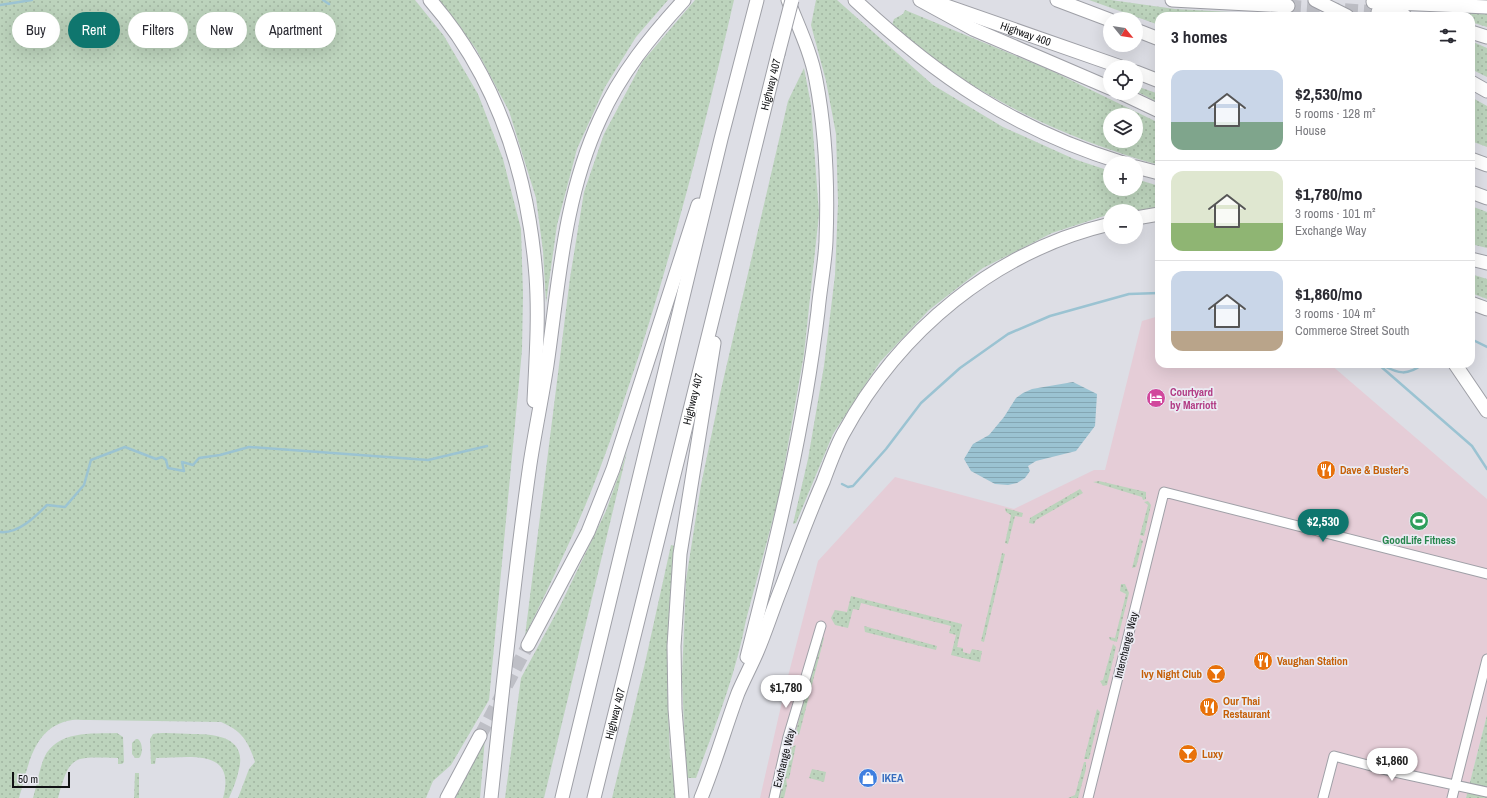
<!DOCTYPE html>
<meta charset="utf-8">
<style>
body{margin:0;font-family:"Archivo Narrow",sans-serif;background:#f2f2f3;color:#2b2b33;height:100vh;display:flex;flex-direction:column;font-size:15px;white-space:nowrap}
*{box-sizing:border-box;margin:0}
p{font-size:13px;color:#7c7c81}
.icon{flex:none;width:22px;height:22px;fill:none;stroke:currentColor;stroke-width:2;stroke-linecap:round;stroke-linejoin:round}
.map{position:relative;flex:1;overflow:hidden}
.drawer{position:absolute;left:1155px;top:12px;width:320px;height:356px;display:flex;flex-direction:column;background:#fff;border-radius:12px;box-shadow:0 4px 16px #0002}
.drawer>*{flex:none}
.banner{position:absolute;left:12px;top:12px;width:380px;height:36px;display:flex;gap:8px}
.needle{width:26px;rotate:120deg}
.controls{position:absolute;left:1103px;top:12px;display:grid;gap:8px}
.controls a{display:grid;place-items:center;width:40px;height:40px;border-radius:50%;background:#fff;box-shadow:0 4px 16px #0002;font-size:20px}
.scale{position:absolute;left:12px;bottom:10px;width:58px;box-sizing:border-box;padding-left:4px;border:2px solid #111214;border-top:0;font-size:11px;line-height:14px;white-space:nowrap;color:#111214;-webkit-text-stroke:3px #ebebf3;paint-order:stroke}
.price{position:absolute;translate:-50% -34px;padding:0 9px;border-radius:14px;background:#fff;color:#222;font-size:13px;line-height:26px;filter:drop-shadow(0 1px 2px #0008)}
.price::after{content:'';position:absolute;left:50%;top:24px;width:12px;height:9px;margin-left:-6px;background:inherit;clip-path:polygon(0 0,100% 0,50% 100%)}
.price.on{background:#0f766e;color:#fff}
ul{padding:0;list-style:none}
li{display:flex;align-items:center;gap:12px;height:100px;padding:0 16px}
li+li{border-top:1px solid #e1e1e2}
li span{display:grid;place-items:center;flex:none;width:112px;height:80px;border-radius:12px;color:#555}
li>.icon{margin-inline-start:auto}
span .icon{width:48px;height:48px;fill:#fffc;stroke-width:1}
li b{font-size:17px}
h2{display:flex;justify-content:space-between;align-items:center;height:48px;padding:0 16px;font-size:17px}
.chip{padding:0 14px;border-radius:18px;background:#fff;box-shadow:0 4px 16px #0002;font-size:14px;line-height:36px}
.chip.on{background:#0f766e;color:#fff}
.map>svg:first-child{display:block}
.commercial{fill:#e5cdd7}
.grass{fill:url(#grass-dots);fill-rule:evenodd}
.water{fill:url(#water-rules)}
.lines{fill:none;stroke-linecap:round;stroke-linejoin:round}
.stream{stroke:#9bc3d2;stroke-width:2.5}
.highway-tunnel{stroke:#bebfc6;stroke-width:13;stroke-dasharray:13 6;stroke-linecap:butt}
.minor-casing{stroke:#9fa0a7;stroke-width:11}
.highway-casing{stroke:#9fa0a7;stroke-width:15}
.minor{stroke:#fff;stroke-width:9}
.highway{stroke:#fff;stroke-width:13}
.highway-bridge-casing{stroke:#9fa0a7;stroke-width:15;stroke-linecap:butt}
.highway-bridge{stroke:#fff;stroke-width:13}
.labels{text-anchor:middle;stroke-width:3.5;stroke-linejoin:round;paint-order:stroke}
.street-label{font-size:11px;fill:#111214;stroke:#ebebf3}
.hotel-label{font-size:11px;font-weight:bold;fill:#b23c85;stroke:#ebebf3;text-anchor:start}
.food-label{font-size:11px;font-weight:bold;fill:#c56008;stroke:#ebebf3;text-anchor:start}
.leisure-label{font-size:11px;font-weight:bold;fill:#27864d;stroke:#ebebf3}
.shop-label{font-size:11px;font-weight:bold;fill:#366cbe;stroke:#ebebf3;text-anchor:start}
</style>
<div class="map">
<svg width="1487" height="798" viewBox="0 0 1487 798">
<defs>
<pattern id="grass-dots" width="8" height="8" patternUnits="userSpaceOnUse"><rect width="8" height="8" fill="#bcd3bc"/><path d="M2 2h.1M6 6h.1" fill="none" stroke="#a1b4a1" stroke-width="1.8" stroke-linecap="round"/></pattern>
<pattern id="water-rules" width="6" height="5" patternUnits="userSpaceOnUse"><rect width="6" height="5" fill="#9bc3d2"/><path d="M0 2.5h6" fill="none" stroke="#84a6b3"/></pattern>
</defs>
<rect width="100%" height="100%" fill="#dddee5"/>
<path class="commercial" d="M1159,316V364H1330L1487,499V715L1466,798H760L786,684L818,561L895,477L1014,509L1094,470H1105L1142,321Z"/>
<path class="grass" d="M0,0H415L444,36L478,94L503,159L521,229L523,294L522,350L489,700L451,765L433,781L426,798H238L249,769L255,762C248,741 242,731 221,722L89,720C82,720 74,719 67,721C32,730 28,768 19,798H0Z
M439,0H668L636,37L605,87L577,149L557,225L546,303L543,251L536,198L509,111L476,49Z
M695,0H734C707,118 677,236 640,352C625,397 610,444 592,489C572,539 549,587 525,636L570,278L584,192L604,134L643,61Z
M816,0H837L933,85L1003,127L1074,159L1110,171V189H1136V179L1159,186V208L1135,211H1110V214L1052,233L983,268L929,310L880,362L833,434L796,523L793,524L808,459L824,366L835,275L838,203L836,134L826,81L811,25Z
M1089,0H1111L1175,9L1302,16H1159V25Z
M905,10L1050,70L1159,123V165C1078,142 1000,108 932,58C918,48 905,36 892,25L894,19L903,14ZM1110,115H1136V141H1110Z
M1433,11L1487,12V27L1471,22V16H1452Z
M1471,41L1487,48V77L1471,69Z
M804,68L811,105L819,214L804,354L779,496L746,620C736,674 715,726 696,778H686L682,677L686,580L701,485L720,394L788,101Z
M1136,86L1159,94V103L1136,91Z
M1471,97L1487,106V147L1471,141Z
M1471,206L1487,212V248L1471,244Z
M1471,274L1487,279V299L1471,293Z
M627,452L544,798H505L521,678L560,606L606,511Z
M1099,481L1146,492V499L1143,500L1142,497L1093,482Z
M1080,489L1083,493L1036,520L1034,524L1029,523L1030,518Z
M1148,501L1151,505L1144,536L1140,535L1148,505L1144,502Z
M1005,508L1023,513L1022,517L1015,516L1008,544L1005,543L1011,515L1006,512Z
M1140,538L1143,541L1136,567L1132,568Z
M671,545L679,547L670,610L667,678L670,758L673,762L676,798H612L645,663Z
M1002,553L1005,554L984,642L981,641Z
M1121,584H1125L1129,593L1117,642L1110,640L1109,637L1115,638L1126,594L1120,591Z
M851,596L962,624L957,647L963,648V652L970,654L972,649L982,651L980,662L951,655L956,635L949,633L951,626L861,603L859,610L853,609L848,628L835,625L831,618L835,610L847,612Z
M864,626L937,646L936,650L865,632Z
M823,637L824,638L799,735L796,731L817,650Z
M1113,644L1116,647L1107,685L1103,686L1100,681L1103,680Z
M1097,709L1100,712L1089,759H1084Z
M1487,715V798H1466Z
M117,733L123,737L124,762L122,764H118V758C74,757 70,753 58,798H33C37,785 39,770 44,758C57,730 91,734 117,733Z
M153,734C165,732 180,734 193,734C215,734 247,737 239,769C237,779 233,789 229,798H223C237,747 188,758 156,758L155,764H151L150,739Z
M485,738L480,798H455Z
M136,739H138C143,743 143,754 139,758H135L132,754V743Z
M796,745L789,779L786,778L787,785L784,798H779L792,747Z
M1084,762H1086V769L1078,798H1068L1075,795Z
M812,769L826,772L824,782L809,778Z
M135,773H139V798H134Z"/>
<path class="water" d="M1073,382L1097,394L1095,426L1076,451L1036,461L1028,466L1030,471L1025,478L1017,483L1008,485L995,484L971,471L964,459L973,444L989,435L1004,417L1016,398L1023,393L1032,389Z"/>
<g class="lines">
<path class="stream" d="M323,0L329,4
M0,5L32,0
M1471,339L1487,347
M1378,364L1472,446L1487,469
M1382,365C1399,374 1407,376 1423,364
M842,484L848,487L853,486L886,449L921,403L960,368L1008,334L1050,316L1129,294L1159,293
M0,532C18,534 35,517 47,505L65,507L84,485L91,460L125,447L156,459L162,457L166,460L168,468L184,471L182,462L193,465L199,458L220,455L249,447L428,460L487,446"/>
<path class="highway-tunnel" d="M1288,6L1378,12
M480,736L528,645"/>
<g class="minor-casing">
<path id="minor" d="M774,798L788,737L821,626
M1088,798L1164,492L1487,574
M1323,798L1334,756L1390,771L1487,792
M1452,798L1487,659"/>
</g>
<g class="highway-casing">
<g id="highway">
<path d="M430,0C498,78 528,175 536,276C539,317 536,359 534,401"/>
<path d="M855,0C937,77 1015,130 1123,163"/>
<path d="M920,0L973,29L1110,88"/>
<path d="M1057,0L1110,20"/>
<path d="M1172,0L1288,6"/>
<path d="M1315,0L1347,16"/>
<path id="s1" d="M935,2L1121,67"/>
<path d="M1373,2L1487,7"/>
<path d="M1378,12L1405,16"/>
<path d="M1136,30L1159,39"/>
<path d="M1471,32L1487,37"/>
<path d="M1136,72L1159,81"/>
<path d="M1471,82L1487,91"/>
<path d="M1121,93L1159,111"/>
<path d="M1471,159L1487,165"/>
<path d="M1136,167L1159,173"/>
<path d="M1471,192L1487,198"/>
<path d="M1136,218L1159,214"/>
<path d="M1471,259L1487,263"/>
<path d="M1471,303L1487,309"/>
<path d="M1455,364L1487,411"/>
<path d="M528,645L588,532L613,469L698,205"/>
<path d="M747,657C776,543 804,429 818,311C820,288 825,264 826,241C828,188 826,132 816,80C811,52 798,26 788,0"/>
<path d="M447,798L480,736"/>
<path d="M491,798C503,687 514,575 530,464C535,431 542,398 547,365C559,282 564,196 600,119C620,74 651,36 684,0"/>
<path d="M562,798L721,139L757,0"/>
<path id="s2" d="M594,798L778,54"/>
<path d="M682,798L675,709L674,646L680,554L714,343"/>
<path d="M701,798C715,764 725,728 738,693C744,679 751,666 757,652C766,631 773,608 782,586C795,551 808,516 823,482C829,466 835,449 843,434C899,331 995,251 1110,224"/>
</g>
</g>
<use href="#minor" class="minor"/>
<use href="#highway" class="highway"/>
<g class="highway-bridge-casing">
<path id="highway-bridge" d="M778,54L792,0"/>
</g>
<use href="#highway-bridge" class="highway-bridge"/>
</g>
<defs>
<g id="hotel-disc" transform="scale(1)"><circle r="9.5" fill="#d1479c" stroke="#ebebf3"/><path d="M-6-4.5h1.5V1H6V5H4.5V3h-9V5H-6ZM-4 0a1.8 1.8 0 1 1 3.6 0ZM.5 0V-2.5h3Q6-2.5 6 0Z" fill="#fff"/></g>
<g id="restaurant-disc" transform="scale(1)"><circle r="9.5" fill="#e8710a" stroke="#ebebf3"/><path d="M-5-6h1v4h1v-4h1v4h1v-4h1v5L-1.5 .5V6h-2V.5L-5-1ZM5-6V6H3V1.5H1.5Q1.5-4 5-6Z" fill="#fff"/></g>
<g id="stadium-disc" transform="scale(1)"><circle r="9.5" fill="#2e9e5b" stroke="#ebebf3"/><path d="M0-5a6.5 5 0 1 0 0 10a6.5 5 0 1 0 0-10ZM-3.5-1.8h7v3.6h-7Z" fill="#fff"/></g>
<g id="bar-disc" transform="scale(1)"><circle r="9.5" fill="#e8710a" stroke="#ebebf3"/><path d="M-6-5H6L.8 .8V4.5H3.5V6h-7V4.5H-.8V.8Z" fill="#fff"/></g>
<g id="shop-disc" transform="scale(1)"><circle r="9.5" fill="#3f7fe0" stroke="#ebebf3"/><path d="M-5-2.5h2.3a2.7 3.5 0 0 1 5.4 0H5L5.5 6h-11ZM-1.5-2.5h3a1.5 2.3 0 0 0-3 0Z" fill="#fff"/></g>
</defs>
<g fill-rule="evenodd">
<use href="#hotel-disc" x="1156" y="398"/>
<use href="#restaurant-disc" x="1326" y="470"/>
<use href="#stadium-disc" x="1419" y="521"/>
<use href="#restaurant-disc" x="1263" y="661"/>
<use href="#bar-disc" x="1216" y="674"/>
<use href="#restaurant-disc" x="1209" y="707"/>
<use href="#bar-disc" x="1188" y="754"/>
<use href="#shop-disc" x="868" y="778"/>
</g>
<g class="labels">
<g class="street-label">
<text dy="4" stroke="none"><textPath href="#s1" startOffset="96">Highway 400</textPath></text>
<text dy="4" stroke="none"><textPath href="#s2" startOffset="735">Highway 407</textPath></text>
<text dy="4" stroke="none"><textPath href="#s2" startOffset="411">Highway 407</textPath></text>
<text transform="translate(1126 645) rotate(-76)" y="4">Interchange Way</text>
<text dy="4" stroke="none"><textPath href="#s2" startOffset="87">Highway 407</textPath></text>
<text transform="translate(784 758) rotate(-76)" y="4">Exchange Way</text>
</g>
<g class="hotel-label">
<text x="1170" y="396">Courtyard<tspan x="1170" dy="13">by Marriott</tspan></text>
</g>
<g class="food-label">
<text x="1340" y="474">Dave &amp; Buster's</text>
<text x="1277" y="665">Vaughan Station</text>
<text x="1202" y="678" text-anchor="end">Ivy Night Club</text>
<text x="1223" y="705">Our Thai<tspan x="1223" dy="13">Restaurant</tspan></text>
<text x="1202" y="758">Luxy</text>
</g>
<g class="leisure-label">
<text x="1419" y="544">GoodLife Fitness</text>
</g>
<g class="shop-label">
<text x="882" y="782">IKEA</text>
</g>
</g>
</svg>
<div class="controls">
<a><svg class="needle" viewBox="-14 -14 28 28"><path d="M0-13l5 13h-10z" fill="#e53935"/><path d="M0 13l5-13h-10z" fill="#7c7c81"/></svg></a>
<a><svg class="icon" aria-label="locate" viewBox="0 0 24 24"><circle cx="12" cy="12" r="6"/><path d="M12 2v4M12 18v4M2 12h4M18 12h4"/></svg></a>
<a><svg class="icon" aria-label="layers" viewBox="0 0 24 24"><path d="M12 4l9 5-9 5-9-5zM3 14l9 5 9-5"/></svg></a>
<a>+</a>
<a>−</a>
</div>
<div class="scale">50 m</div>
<b class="price on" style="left:1323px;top:543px">$2,530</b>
<b class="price" style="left:786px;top:709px">$1,780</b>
<b class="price" style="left:1392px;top:782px">$1,860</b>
<div class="banner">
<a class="chip">Buy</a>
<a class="chip on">Rent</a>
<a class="chip">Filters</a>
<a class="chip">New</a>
<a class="chip">Apartment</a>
</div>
<section class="drawer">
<h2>3 homes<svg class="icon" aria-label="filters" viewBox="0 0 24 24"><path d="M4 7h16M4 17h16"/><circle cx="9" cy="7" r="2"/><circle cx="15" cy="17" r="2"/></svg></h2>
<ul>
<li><span style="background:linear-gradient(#c9d6e8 65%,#7fa58c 0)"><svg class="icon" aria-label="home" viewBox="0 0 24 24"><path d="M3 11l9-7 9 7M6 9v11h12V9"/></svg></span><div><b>$2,530/mo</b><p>5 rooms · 128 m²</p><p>House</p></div></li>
<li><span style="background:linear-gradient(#dfe7d0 65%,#8fb573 0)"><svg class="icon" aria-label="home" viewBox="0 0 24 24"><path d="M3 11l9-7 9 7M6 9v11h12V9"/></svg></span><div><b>$1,780/mo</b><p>3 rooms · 101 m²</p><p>Exchange Way</p></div></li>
<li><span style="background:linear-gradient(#c9d6e8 75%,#b9a48a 0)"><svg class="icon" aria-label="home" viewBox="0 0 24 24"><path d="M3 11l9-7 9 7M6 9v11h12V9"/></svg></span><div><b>$1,860/mo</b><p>3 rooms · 104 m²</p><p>Commerce Street South</p></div></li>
</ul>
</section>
</div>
